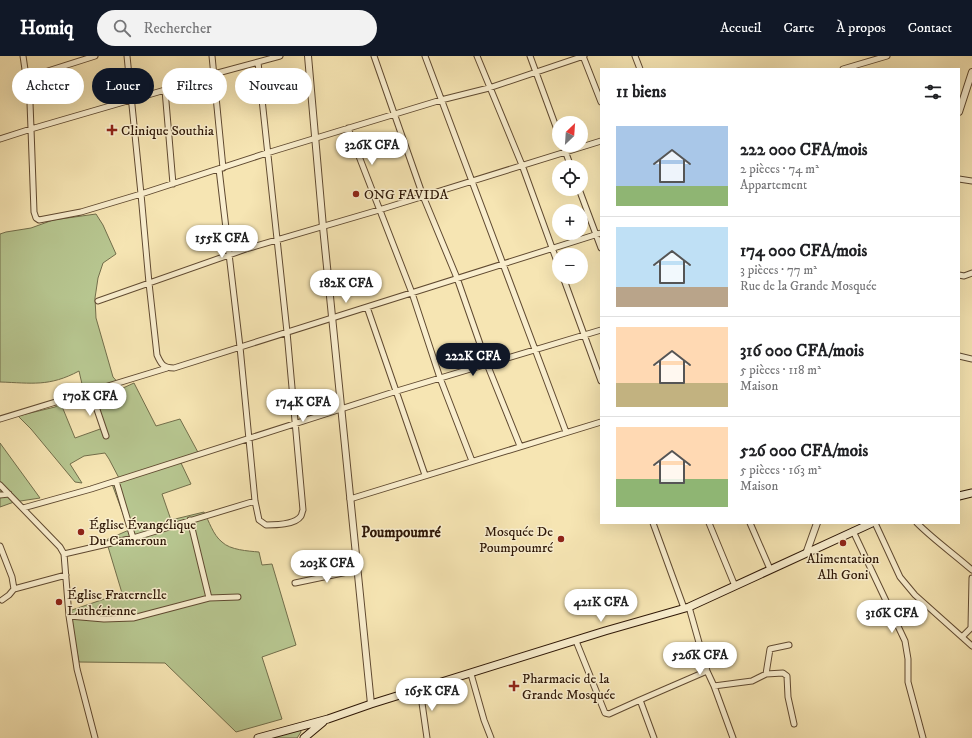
<!DOCTYPE html>
<html lang="fr">
<meta charset="utf-8">
<style>
body{margin:0;font-family:"IM FELL DW Pica",serif;background:#f2f2f2;color:#202124;height:100vh;display:flex;flex-direction:column;font-size:15px;white-space:nowrap}
*{box-sizing:border-box;margin:0}
p{font-size:13px;color:#757577}
.icon{flex:none;width:22px;height:22px;fill:none;stroke:currentColor;stroke-width:2;stroke-linecap:round;stroke-linejoin:round}
.map{position:relative;flex:1;overflow:hidden}
.details{position:absolute;left:600px;top:12px;width:360px;height:456px;display:flex;flex-direction:column;background:#fff;border-radius:0px;box-shadow:0 4px 16px #0002}
.details>*{flex:none}
.banner{position:absolute;left:12px;top:12px;width:380px;height:36px;display:flex;gap:8px}
.needle{width:26px;rotate:25deg}
.tools{position:absolute;left:552px;top:60px;display:grid;gap:8px}
.tools a{display:grid;place-items:center;width:36px;height:36px;border-radius:50%;background:#fff;box-shadow:0 4px 16px #0002;font-size:20px}
.price{position:absolute;translate:-50% -34px;padding:0 9px;border-radius:14px;background:#fff;color:#222;font-size:13px;line-height:26px;filter:drop-shadow(0 1px 2px #0008)}
.price::after{content:'';position:absolute;left:50%;top:24px;width:12px;height:9px;margin-left:-6px;background:inherit;clip-path:polygon(0 0,100% 0,50% 100%)}
.price.selected{background:#111827;color:#fff}
ul{padding:0;list-style:none}
li{display:flex;align-items:center;gap:12px;height:100px;padding:0 16px}
li+li{border-top:1px solid #e0e0e0}
li span{display:grid;place-items:center;flex:none;width:112px;height:80px;border-radius:0px;color:#555}
li>.icon{margin-inline-start:auto}
span .icon{width:48px;height:48px;fill:#fffc;stroke-width:1}
li b{font-size:17px}
h2{display:flex;justify-content:space-between;align-items:center;height:48px;padding:0 16px;font-size:17px}
.tag{padding:0 14px;border-radius:18px;background:#fff;box-shadow:0 4px 16px #0002;font-size:14px;line-height:36px}
.tag.selected{background:#111827;color:#fff}
header{display:flex;align-items:center;gap:24px;box-sizing:border-box;height:56px;padding:0 20px;background:#111827;color:#fff}
header strong{font-size:19px}
nav{display:flex;gap:22px;margin-inline-start:auto;font-size:14px}
.search{width:280px;height:36px;background:#f2f2f2;display:flex;align-items:center;gap:10px;box-sizing:border-box;padding:0 14px;border-radius:22px;color:#757577;font-size:15px}
.map>svg:first-child{display:block}
.green{fill:#b7c690;stroke:#726e4b}
.lines{fill:none;stroke-linecap:round;stroke-linejoin:round}
.minor-casing{stroke:#604a31;stroke-width:7}
.tertiary-casing{stroke:#604a31;stroke-width:8}
.secondary-casing{stroke:#2e1706;stroke-width:9}
.minor{stroke:#f9eece;stroke-width:5}
.tertiary{stroke:#f9eece;stroke-width:6}
.secondary{stroke:#f9eece;stroke-width:7}
.poi-dot{fill:#8f2418;stroke:#f9eece;stroke-width:1.5}
.labels{text-anchor:middle;stroke-width:3;stroke-linejoin:round;paint-order:stroke}
.poi-label{font-size:14px;fill:#2e1706;stroke:#f9eece;text-anchor:start}
.neighbourhood-label{font-size:15px;font-weight:bold;fill:#2e1706;stroke:#f9eece}
</style>
<header>
<strong>Homiq</strong>
<div class="search"><svg class="icon" aria-label="search" viewBox="0 0 24 24"><circle cx="10" cy="10" r="6"/><path d="M15 15l6 6"/></svg>Rechercher</div>
<nav><a>Accueil</a><a>Carte</a><a>À propos</a><a>Contact</a></nav>
</header>
<div class="map">
<svg width="972" height="682" viewBox="0 0 972 682">
<rect width="100%" height="100%" fill="#f6e5b3"/>
<filter id="stains"><feTurbulence type="fractalNoise" baseFrequency=".005" numOctaves="4"/><feColorMatrix values="0 0 0 0 .2 0 0 0 0 .09 0 0 0 0 .02 0 0 0 .5 -.17"/></filter>
<radialGradient id="worn" r=".72"><stop offset=".6" stop-color="#630" stop-opacity="0"/><stop offset="1" stop-color="#630" stop-opacity=".3"/></radialGradient>
<path class="green" d="M96,158L103,169L116,198L103,207L98,222L95,242L96,262L113,321L123,332L134,327L156,370L180,363L200,400L181,407L191,428L162,438L171,464L204,456C209,465 213,479 222,486C230,494 248,495 259,496L262,509L272,508L296,589L262,601L282,663L236,676L165,607L79,606L69,555L122,537L106,484L129,474L112,428L120,424L109,403L105,397L84,400L70,408L82,427L75,426L31,373L18,360L55,351L61,348L75,382L103,372L88,335L82,328L79,315C49,331 32,327 0,326V178L6,176L31,172L53,164Z
M0,387L40,442L14,446L0,451Z
M300,673L301,676L297,682H267Z"/>
<g class="lines">
<g class="minor-casing">
<path id="minor" d="M23,0L30,47L31,73L165,34L214,18L280,0
M212,0L223,112
M374,0L423,140L457,222L487,308L520,390
M425,0L566,376
M477,0L522,109L559,211
M530,0L559,79
M583,0L601,46
M584,0L489,32L441,44L267,97L141,138L149,227L157,299C161,308 163,312 174,312L601,177
M635,0L640,13
M843,13L887,0
M26,22L95,0
M165,34L173,128
M348,72L412,237L440,322L472,405
M0,83L31,73L34,156L36,162L39,164L81,156L141,138L127,0
M563,89L571,111
M219,113L240,291L255,445L259,464L266,469C275,469 295,469 301,460C302,458 302,456 303,454L287,276L258,6
M959,123L972,125
M579,133L601,192
M959,219L964,220L972,217
M563,221L601,325
M98,245L246,193L379,154L601,85
M367,251L425,419
M959,300L972,303
M91,336L106,380
M0,363L167,312
M116,425L133,482
M0,429L60,491L64,498L69,560L77,613L95,682
M0,439L9,438
M350,443L601,366
M23,452L91,433L397,335L601,274
M190,464L209,542
M653,467L684,552
M709,467L735,530
M750,467L770,513
M875,467L900,521L915,539L972,590
M917,467C934,484 954,498 972,514
M853,475L905,585L908,603V626L923,682
M0,490L12,521L14,533
M64,498L133,482L255,445
M295,527L357,514
M2,544L9,539L14,533L66,519
M689,551L707,615L714,630L733,682
M69,560L104,563L133,562L209,542L238,541
M962,581L970,573L971,571L972,522
M576,585L605,657L609,658L640,644
M471,618L484,664L491,682
M766,618L770,593L789,589
M714,630L752,625L766,618L783,617L787,620L788,641L794,668
M420,633L427,682
M654,682L640,644L707,615"/>
</g>
<g class="tertiary-casing">
<path id="tertiary" d="M308,0L323,171L371,648
M959,56L972,16
M807,495L817,467"/>
</g>
<g class="secondary-casing">
<path id="secondary" d="M959,440L972,437
M258,682L328,663L371,648L605,575L689,551L872,467
M304,682L323,666"/>
</g>
<use href="#minor" class="minor"/>
<use href="#tertiary" class="tertiary"/>
<use href="#secondary" class="secondary"/>
</g>
<g class="poi-dot">
<path d="M110 68h4v4h4v4h-4v4h-4v-4h-4v-4h4z"/>
<circle cx="356" cy="138" r="4"/>
<circle cx="81" cy="476" r="4"/>
<circle cx="561" cy="483" r="4"/>
<circle cx="843" cy="487" r="4"/>
<circle cx="59" cy="546" r="4"/>
<path d="M512 624h4v4h4v4h-4v4h-4v-4h-4v-4h4z"/>
</g>
<g class="labels">
<g class="poi-label">
<text x="121" y="79">Clinique Southia</text>
<text x="364" y="143">ONG FAVIDA</text>
<text x="89" y="473">Église Évangélique<tspan x="89" dy="16">Du Cameroun</tspan></text>
<text x="553" y="480" text-anchor="end">Mosquée De<tspan x="553" dy="16">Poumpoumré</tspan></text>
<text x="843" y="507" text-anchor="middle">Alimentation<tspan x="843" dy="16">Alh Goni</tspan></text>
<text x="67" y="543">Église Fraternelle<tspan x="67" dy="16">Luthérienne</tspan></text>
<text x="522" y="627">Pharmacie de la<tspan x="522" dy="16">Grande Mosquée</tspan></text>
</g>
<g class="neighbourhood-label">
<text x="401" y="481">Poumpoumré</text>
</g>
</g>
<rect width="100%" height="100%" filter="url(#stains)"/>
<rect width="100%" height="100%" fill="url(#worn)"/>
</svg>
<div class="tools">
<a><svg class="needle" viewBox="-14 -14 28 28"><path d="M0-13l5 13h-10z" fill="#e53935"/><path d="M0 13l5-13h-10z" fill="#757577"/></svg></a>
<a><svg class="icon" aria-label="locate" viewBox="0 0 24 24"><circle cx="12" cy="12" r="6"/><path d="M12 2v4M12 18v4M2 12h4M18 12h4"/></svg></a>
<a>+</a>
<a>−</a>
</div>
<b class="price" style="left:372px;top:110px">326K CFA</b>
<b class="price" style="left:222px;top:203px">155K CFA</b>
<b class="price" style="left:346px;top:248px">182K CFA</b>
<b class="price selected" style="left:473px;top:321px">222K CFA</b>
<b class="price" style="left:90px;top:361px">170K CFA</b>
<b class="price" style="left:303px;top:367px">174K CFA</b>
<b class="price" style="left:327px;top:528px">203K CFA</b>
<b class="price" style="left:601px;top:567px">421K CFA</b>
<b class="price" style="left:892px;top:578px">316K CFA</b>
<b class="price" style="left:700px;top:620px">526K CFA</b>
<b class="price" style="left:432px;top:656px">165K CFA</b>
<div class="banner">
<a class="tag">Acheter</a>
<a class="tag selected">Louer</a>
<a class="tag">Filtres</a>
<a class="tag">Nouveau</a>
</div>
<section class="details">
<h2>11 biens<svg class="icon" aria-label="filters" viewBox="0 0 24 24"><path d="M4 7h16M4 17h16"/><circle cx="9" cy="7" r="2"/><circle cx="15" cy="17" r="2"/></svg></h2>
<ul>
<li><span style="background:linear-gradient(#a9c7e8 75%,#8fb573 0)"><svg class="icon" aria-label="home" viewBox="0 0 24 24"><path d="M3 11l9-7 9 7M6 9v11h12V9"/></svg></span><div><b>222 000 CFA/mois</b><p>2 pièces · 74 m²</p><p>Appartement</p></div></li>
<li><span style="background:linear-gradient(#bfe0f5 75%,#b9a48a 0)"><svg class="icon" aria-label="home" viewBox="0 0 24 24"><path d="M3 11l9-7 9 7M6 9v11h12V9"/></svg></span><div><b>174 000 CFA/mois</b><p>3 pièces · 77 m²</p><p>Rue de la Grande Mosquée</p></div></li>
<li><span style="background:linear-gradient(#ffd9b3 70%,#c2b280 0)"><svg class="icon" aria-label="home" viewBox="0 0 24 24"><path d="M3 11l9-7 9 7M6 9v11h12V9"/></svg></span><div><b>316 000 CFA/mois</b><p>5 pièces · 118 m²</p><p>Maison</p></div></li>
<li><span style="background:linear-gradient(#ffd9b3 65%,#8fb573 0)"><svg class="icon" aria-label="home" viewBox="0 0 24 24"><path d="M3 11l9-7 9 7M6 9v11h12V9"/></svg></span><div><b>526 000 CFA/mois</b><p>5 pièces · 163 m²</p><p>Maison</p></div></li>
</ul>
</section>
</div>
